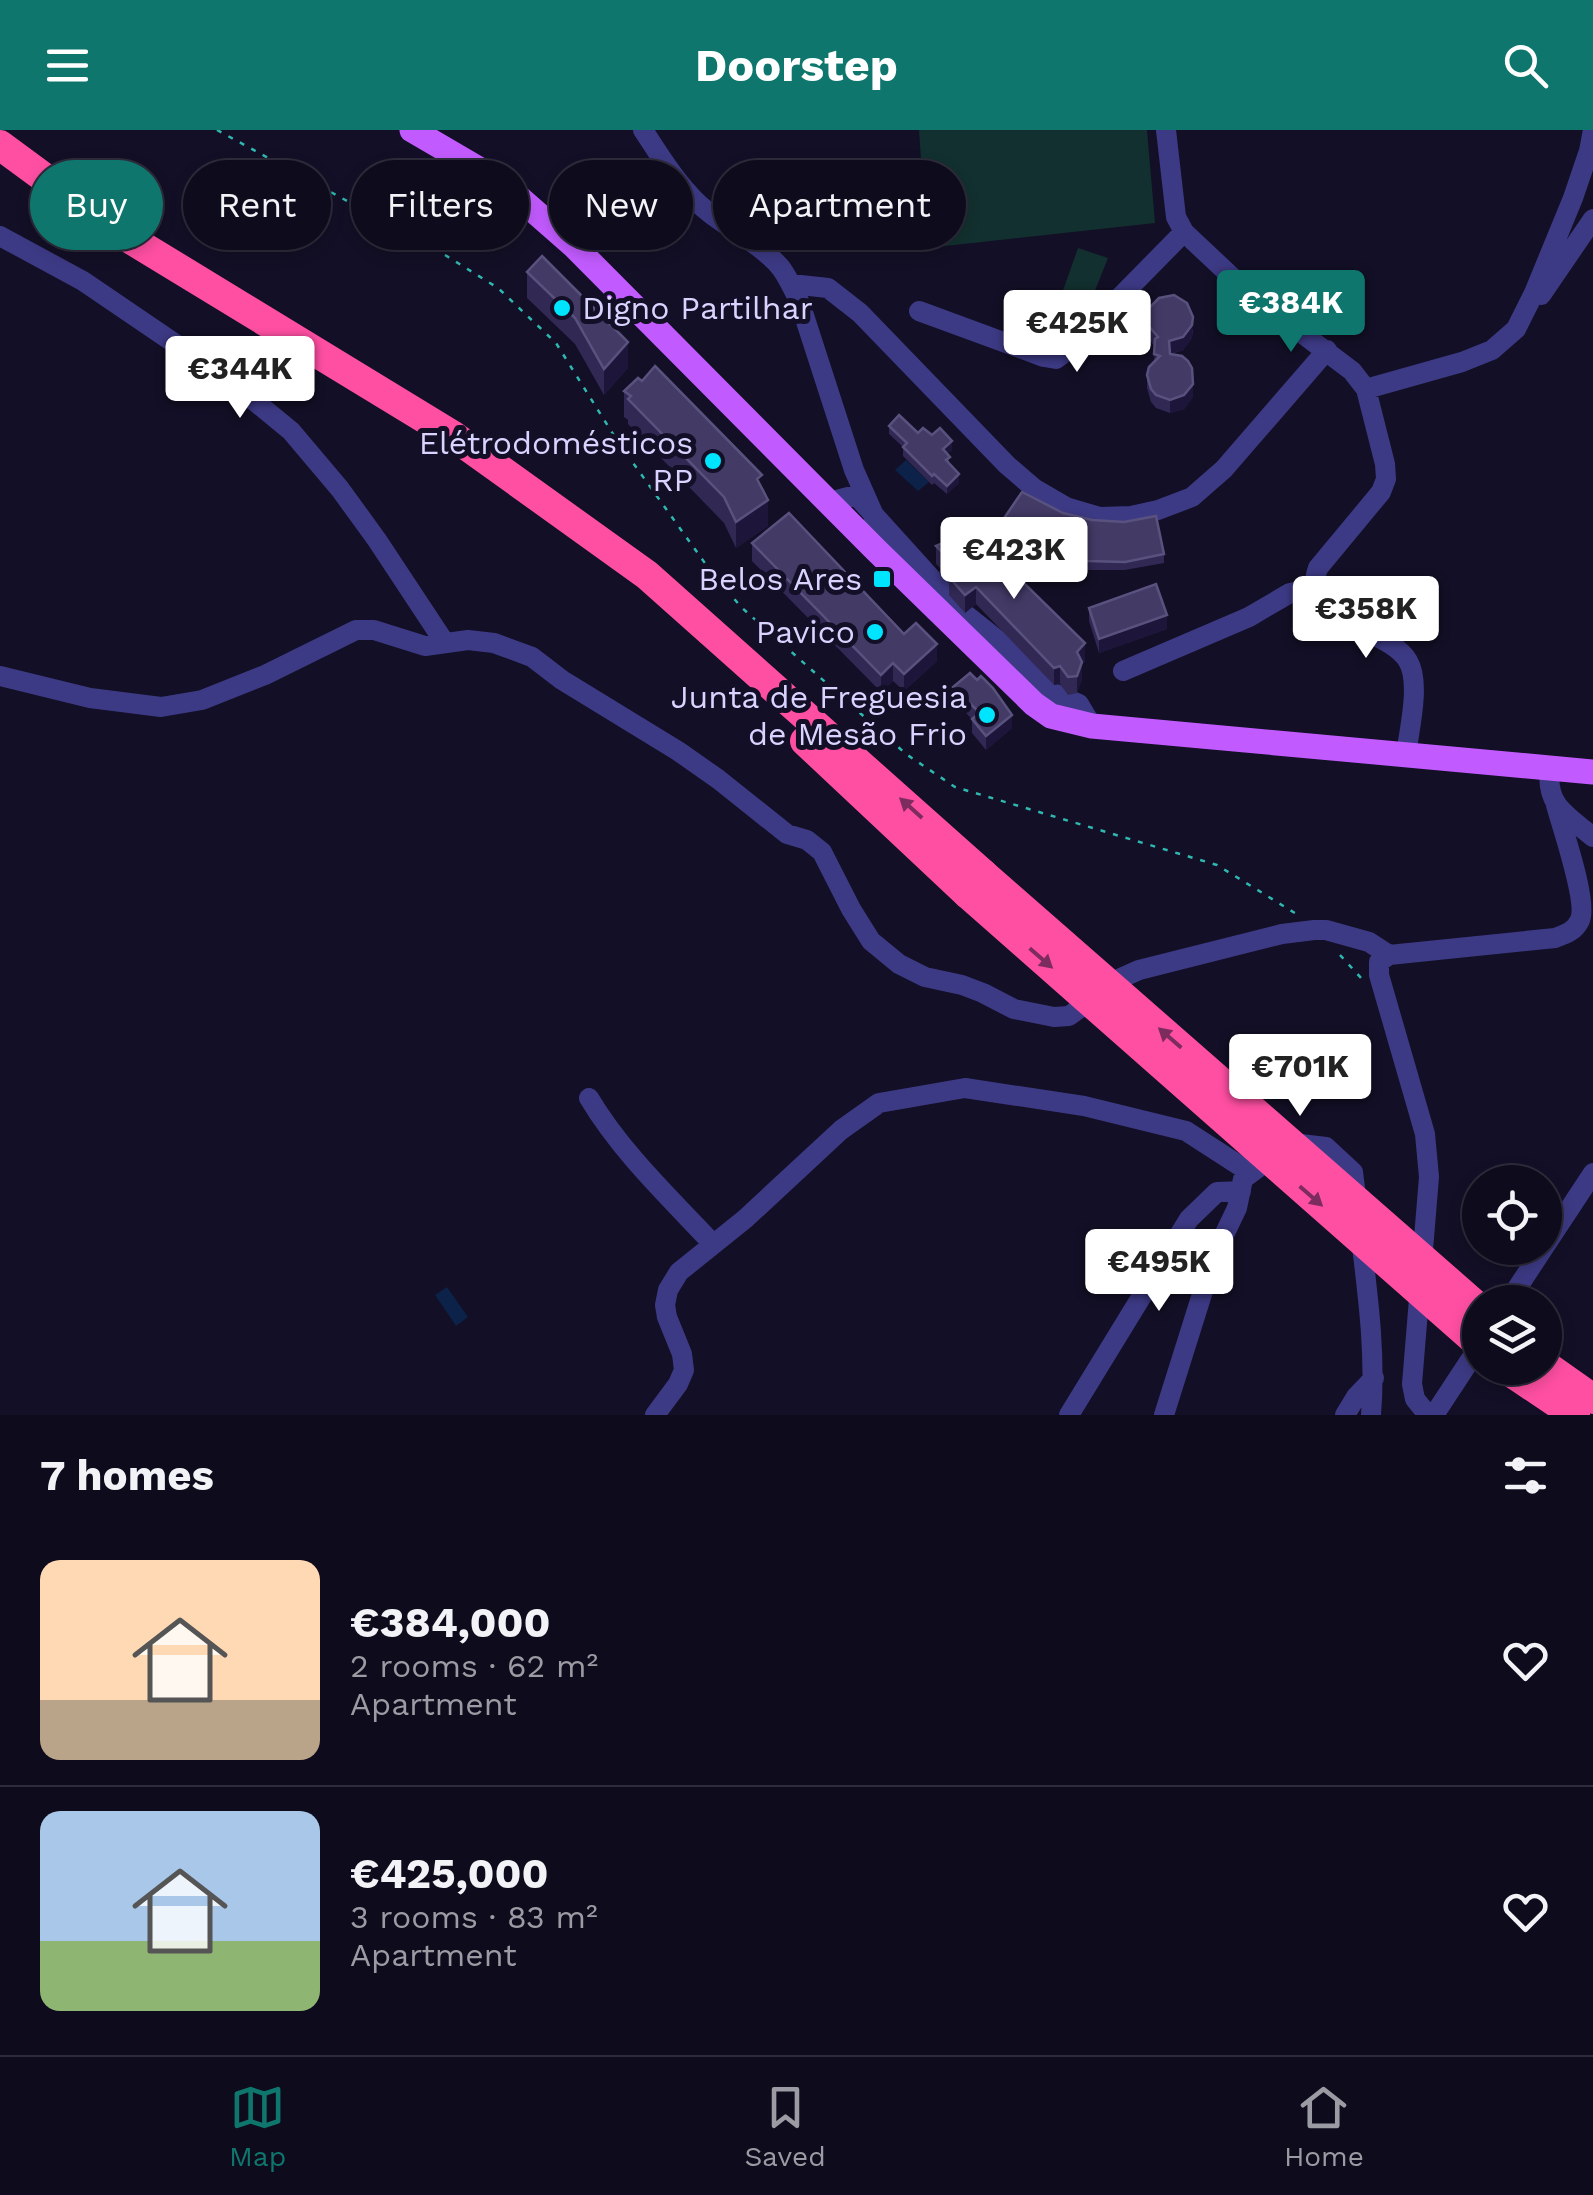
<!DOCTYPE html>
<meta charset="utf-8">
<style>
body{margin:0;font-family:"Work Sans",sans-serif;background:#1c1929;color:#f1f3f6;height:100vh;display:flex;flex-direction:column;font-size:38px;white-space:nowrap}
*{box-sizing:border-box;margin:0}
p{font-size:32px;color:#9b9ba3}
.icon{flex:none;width:55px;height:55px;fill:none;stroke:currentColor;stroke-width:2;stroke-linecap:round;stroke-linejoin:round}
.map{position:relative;height:1285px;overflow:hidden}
.side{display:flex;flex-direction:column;background:#0e0b1c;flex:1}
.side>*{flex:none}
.guide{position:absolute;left:30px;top:30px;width:1000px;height:90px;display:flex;gap:20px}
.fabs{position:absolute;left:1462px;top:1035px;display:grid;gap:20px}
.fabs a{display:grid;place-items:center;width:100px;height:100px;border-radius:50%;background:#0e0b1c;box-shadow:0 5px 15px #0003,0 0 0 2px #2e2b3b;font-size:50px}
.price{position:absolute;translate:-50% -85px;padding:0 22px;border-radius:10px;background:#fff;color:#222;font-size:32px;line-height:65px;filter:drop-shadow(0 2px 5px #0008)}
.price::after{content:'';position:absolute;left:50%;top:60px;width:30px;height:22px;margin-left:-15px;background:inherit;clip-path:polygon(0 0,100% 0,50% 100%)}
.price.on{background:#0f766e;color:#fff}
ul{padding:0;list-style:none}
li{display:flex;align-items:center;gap:30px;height:250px;padding:0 40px}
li+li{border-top:2px solid #2e2b3b}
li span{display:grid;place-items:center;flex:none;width:280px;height:200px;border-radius:20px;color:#555}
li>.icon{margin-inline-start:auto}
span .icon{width:120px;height:120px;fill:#fffc;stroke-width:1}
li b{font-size:42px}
h2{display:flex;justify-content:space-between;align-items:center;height:120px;padding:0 40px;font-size:42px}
.chip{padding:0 35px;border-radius:45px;background:#0e0b1c;box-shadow:0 5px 15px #0003,0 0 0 2px #2e2b3b;font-size:35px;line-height:90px}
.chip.on{background:#0f766e;color:#fff}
header{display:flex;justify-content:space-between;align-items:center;height:130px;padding:0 40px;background:#0f766e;color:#fff;font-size:45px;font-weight:700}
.tab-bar{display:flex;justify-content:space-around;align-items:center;height:140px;border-top:2px solid #2e2b3b;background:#0e0b1c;font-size:28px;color:#9b9ba3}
.tab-bar a{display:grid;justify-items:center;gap:5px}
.tab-bar .on{color:#0f766e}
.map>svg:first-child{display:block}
.green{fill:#12302f}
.water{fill:#0c2248}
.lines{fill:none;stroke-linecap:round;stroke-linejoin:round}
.path{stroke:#2fb8b0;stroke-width:2.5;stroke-dasharray:5 8;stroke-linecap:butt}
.minor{stroke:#3d3a85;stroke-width:20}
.major{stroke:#c25bff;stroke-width:25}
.highway{stroke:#ff4fa3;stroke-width:30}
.highway-bridge{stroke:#ff4fa3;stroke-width:30}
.wall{fill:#312854}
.shaded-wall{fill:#1d163a}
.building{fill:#433a66;stroke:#5a527e;stroke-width:2.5}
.oneway{fill:#7d2c5e}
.poi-dot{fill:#00e5ff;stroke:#130f26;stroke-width:4}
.labels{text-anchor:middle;stroke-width:10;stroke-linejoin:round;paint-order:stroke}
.poi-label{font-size:32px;fill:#d9d4ff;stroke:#130f26;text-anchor:end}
</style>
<header><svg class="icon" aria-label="menu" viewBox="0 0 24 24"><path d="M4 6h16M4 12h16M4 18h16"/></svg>Doorstep<svg class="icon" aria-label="search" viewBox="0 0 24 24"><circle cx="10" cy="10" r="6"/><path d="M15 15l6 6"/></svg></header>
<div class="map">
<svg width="1593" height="1285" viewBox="0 0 1593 1285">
<rect width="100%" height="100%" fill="#130f26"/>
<path class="green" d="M919,0H1147L1155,93L927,118Z
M1078,118L1108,128L1088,178L1060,169Z"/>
<path class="water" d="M906,330L929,352L918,361L895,340Z
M447,1157L468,1187L456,1196L435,1165Z"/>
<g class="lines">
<path class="path" d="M217,0L437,120L498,158L556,213L618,312L707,436L741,477L906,624L955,657L1217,735L1298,785
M1340,825L1362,849"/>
<path class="minor" d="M643,0C657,21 671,45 689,64C715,94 756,108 781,138C789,149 794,161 800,173L854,340L873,383L876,420
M1166,0L1176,87L1184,102L1250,164L1352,241L1366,259L1385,334L1386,349L1381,362L1318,438C1298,492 1388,497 1408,531C1421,553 1409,600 1406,625
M0,106L83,151L230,251L291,301L340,359L377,410L445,513
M791,154L828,158L860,183L1007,335L1035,359L1066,377L1100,387L1131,386L1158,380L1192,367L1224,339L1327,220
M1541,165L1593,89
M919,181L1044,227L1056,229L1068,220L1184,102
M1366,259L1462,232L1492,220L1516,199L1534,163L1573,68L1589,21L1593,0
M829,372L856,365L960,480L999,511L1051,562L1079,574L1092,596
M1123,541L1249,487L1290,463L1315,458
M0,546L90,568L161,577L202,570L265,545L356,500H374L425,516L468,510L494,513L532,527L562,550L678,621L718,649L787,704L807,710L822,722L851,779L871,811L899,834L925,847L962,855L983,863L1014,879L1054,887L1069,886L1121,848L1139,840L1282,804L1314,800H1326L1369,812L1389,825
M1550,638C1545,676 1567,685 1593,707
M589,968C621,1022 670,1068 713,1114
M1290,1015L1292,1013L1326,1017L1353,1042L1357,1074
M1361,1108C1368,1167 1376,1225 1371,1285
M1508,1172L1593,1043
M655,1285L678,1254L684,1240L682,1224L667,1187L665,1175L668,1160L679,1142L745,1089L841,1000L879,973L965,958L1084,976L1186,1001L1251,1043
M1069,1285L1189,1089L1217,1062L1241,1061
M1164,1285L1214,1126L1237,1078L1243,1049L1258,1038
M1345,1285L1356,1267L1374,1248
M1428,1285L1415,1269L1412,1254L1429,1047L1425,1004L1379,845V832L1389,825L1555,808C1566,804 1575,801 1580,790C1588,771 1562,698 1556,675
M1434,1285L1480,1215"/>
<path class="major" d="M412,0L501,52L573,115L876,420L1034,574L1051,586L1092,596L1593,642"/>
<path class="highway" d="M0,15L114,99L452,305L647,445L983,744
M805,611L968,764
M1545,1235L1593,1269
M1505,1238L1575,1285"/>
<path class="highway-bridge" d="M983,744L1480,1179
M968,764L1480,1215"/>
</g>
<path class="wall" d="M527,142L628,238L604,265L575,214L527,168Z
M1148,179L1193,200L1192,208L1183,220L1171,224L1193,267L1184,279L1170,283L1156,278L1151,272L1147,258V245L1154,232L1155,217L1147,207Z
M624,261L762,357L768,396L736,418L724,393L628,294V290L624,287Z
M889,296L918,303L952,320L947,324L950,334L959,353L947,364L934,353L932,355L903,326V317L889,304Z
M1063,383L1164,424V433L1125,440H1087L1032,426L998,406V397Z
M752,413L904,504L937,531L904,561L893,551L881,562L752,431Z
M936,416L1085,531L1082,534V549L1077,563L1068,565L1060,554L1054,555L976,474L965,483L949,465V447L936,434Z
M1089,478L1167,499L1099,523L1089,491Z
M953,557L1012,598L986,620L972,603V589L953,570Z"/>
<path class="shaded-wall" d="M1193,187L1192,208L1183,220L1169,224V211Z
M628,212V238L604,265V239Z
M1193,254V267L1184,279L1170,283V270Z
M952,311V320L943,328V319Z
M959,344V353L947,364V356Z
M768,370V396L736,418V392Z
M976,457V474L965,483V465Z
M1167,485V499L1099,523V509Z
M1085,513V531L1082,534V549L1077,563V522Z
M937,514V531L904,561V544Z
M893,533V551L881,562V545Z
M1060,536V554L1054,555V538Z
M1012,585V598L986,620V606Z"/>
<path class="building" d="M542,126L628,212L604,239L575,188L527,142Z
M1174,165L1187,173L1193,187L1192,195L1183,207L1169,211L1170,224L1182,226L1188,231L1192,238L1193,254L1184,265L1170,270L1156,265L1151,259L1147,245L1149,237L1160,226L1154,224L1155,209L1158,207L1147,194L1148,179L1159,168Z
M655,236L762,345L757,349L768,370L736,392L724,367L628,269L631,266L624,261L638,248L642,251Z
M899,285L918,303L923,298L932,305L940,298L952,311L943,319L950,327L946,330L959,344L947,356L934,344L932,346L903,317L907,313L889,296Z
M1022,362L1063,383L1092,390L1124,392L1156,386L1164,424L1125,432L1087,431L1032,417L998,397Z
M789,383L904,504L916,493L937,514L904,544L893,533L881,545L752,413Z
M974,404L1085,513L1077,522L1082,532L1077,546L1068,547L1060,536L1054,538L976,457L965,465L949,447L955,435L936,416L952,409L958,414L966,413Z
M1156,454L1167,485L1099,509L1089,478Z
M970,543L977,550L981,546L993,558L1012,585L986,606L972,589L980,583L953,557Z"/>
<defs><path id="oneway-solid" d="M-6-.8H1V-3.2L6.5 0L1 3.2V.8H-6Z" transform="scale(2.5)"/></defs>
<g class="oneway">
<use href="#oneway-solid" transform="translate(911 678) rotate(-138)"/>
<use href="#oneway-solid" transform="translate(1041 828) rotate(41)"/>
<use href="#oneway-solid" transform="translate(1170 908) rotate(-139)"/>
<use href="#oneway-solid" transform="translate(1311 1066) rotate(41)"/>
</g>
<g class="poi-dot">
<circle cx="562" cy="178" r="10"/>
<circle cx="713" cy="331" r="10"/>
<rect x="872" y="439" width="20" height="20" rx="5"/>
<circle cx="875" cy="502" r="10"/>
<circle cx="987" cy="585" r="10"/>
</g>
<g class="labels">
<g class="poi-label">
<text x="582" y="189" text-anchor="start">Digno Partilhar</text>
<text x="693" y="324">Elétrodomésticos<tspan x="693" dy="37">RP</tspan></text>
<text x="862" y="460">Belos Ares</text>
<text x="855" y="513">Pavico</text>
<text x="967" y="578">Junta de Freguesia<tspan x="967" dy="37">de Mesão Frio</tspan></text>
</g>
</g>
</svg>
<div class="fabs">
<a><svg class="icon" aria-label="locate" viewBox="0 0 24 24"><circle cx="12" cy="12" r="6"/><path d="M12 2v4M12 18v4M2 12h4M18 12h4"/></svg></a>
<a><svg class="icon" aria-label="layers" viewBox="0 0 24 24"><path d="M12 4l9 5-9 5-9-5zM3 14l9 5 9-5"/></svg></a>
</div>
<b class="price on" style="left:1291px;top:225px">€384K</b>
<b class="price" style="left:1077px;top:245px">€425K</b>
<b class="price" style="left:240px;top:291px">€344K</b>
<b class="price" style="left:1014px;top:472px">€423K</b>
<b class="price" style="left:1366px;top:531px">€358K</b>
<b class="price" style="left:1300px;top:989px">€701K</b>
<b class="price" style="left:1159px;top:1184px">€495K</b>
<div class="guide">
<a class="chip on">Buy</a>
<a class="chip">Rent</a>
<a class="chip">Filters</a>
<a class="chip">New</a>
<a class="chip">Apartment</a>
</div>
</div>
<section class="side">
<h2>7 homes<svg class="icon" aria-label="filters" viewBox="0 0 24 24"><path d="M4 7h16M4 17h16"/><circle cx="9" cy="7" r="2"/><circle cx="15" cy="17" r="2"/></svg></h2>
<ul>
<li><span style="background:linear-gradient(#ffd9b3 70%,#b9a48a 0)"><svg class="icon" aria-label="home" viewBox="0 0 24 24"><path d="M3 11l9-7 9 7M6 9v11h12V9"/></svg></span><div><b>€384,000</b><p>2 rooms · 62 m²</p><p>Apartment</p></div><svg class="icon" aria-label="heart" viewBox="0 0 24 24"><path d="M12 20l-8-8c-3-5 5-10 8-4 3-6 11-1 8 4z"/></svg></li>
<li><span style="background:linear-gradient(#a9c7e8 65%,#8fb573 0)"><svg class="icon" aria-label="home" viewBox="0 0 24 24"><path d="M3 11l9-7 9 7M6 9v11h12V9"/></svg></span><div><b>€425,000</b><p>3 rooms · 83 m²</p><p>Apartment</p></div><svg class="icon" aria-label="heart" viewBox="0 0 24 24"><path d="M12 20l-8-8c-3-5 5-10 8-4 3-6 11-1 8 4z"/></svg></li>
</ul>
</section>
<nav class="tab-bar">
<a class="on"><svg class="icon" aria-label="map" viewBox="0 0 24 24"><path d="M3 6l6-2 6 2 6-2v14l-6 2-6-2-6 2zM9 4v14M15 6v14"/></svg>Map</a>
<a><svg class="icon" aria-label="saved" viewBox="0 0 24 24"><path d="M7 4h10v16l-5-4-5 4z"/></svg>Saved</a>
<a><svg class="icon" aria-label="home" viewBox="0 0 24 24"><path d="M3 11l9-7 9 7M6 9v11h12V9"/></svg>Home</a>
</nav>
